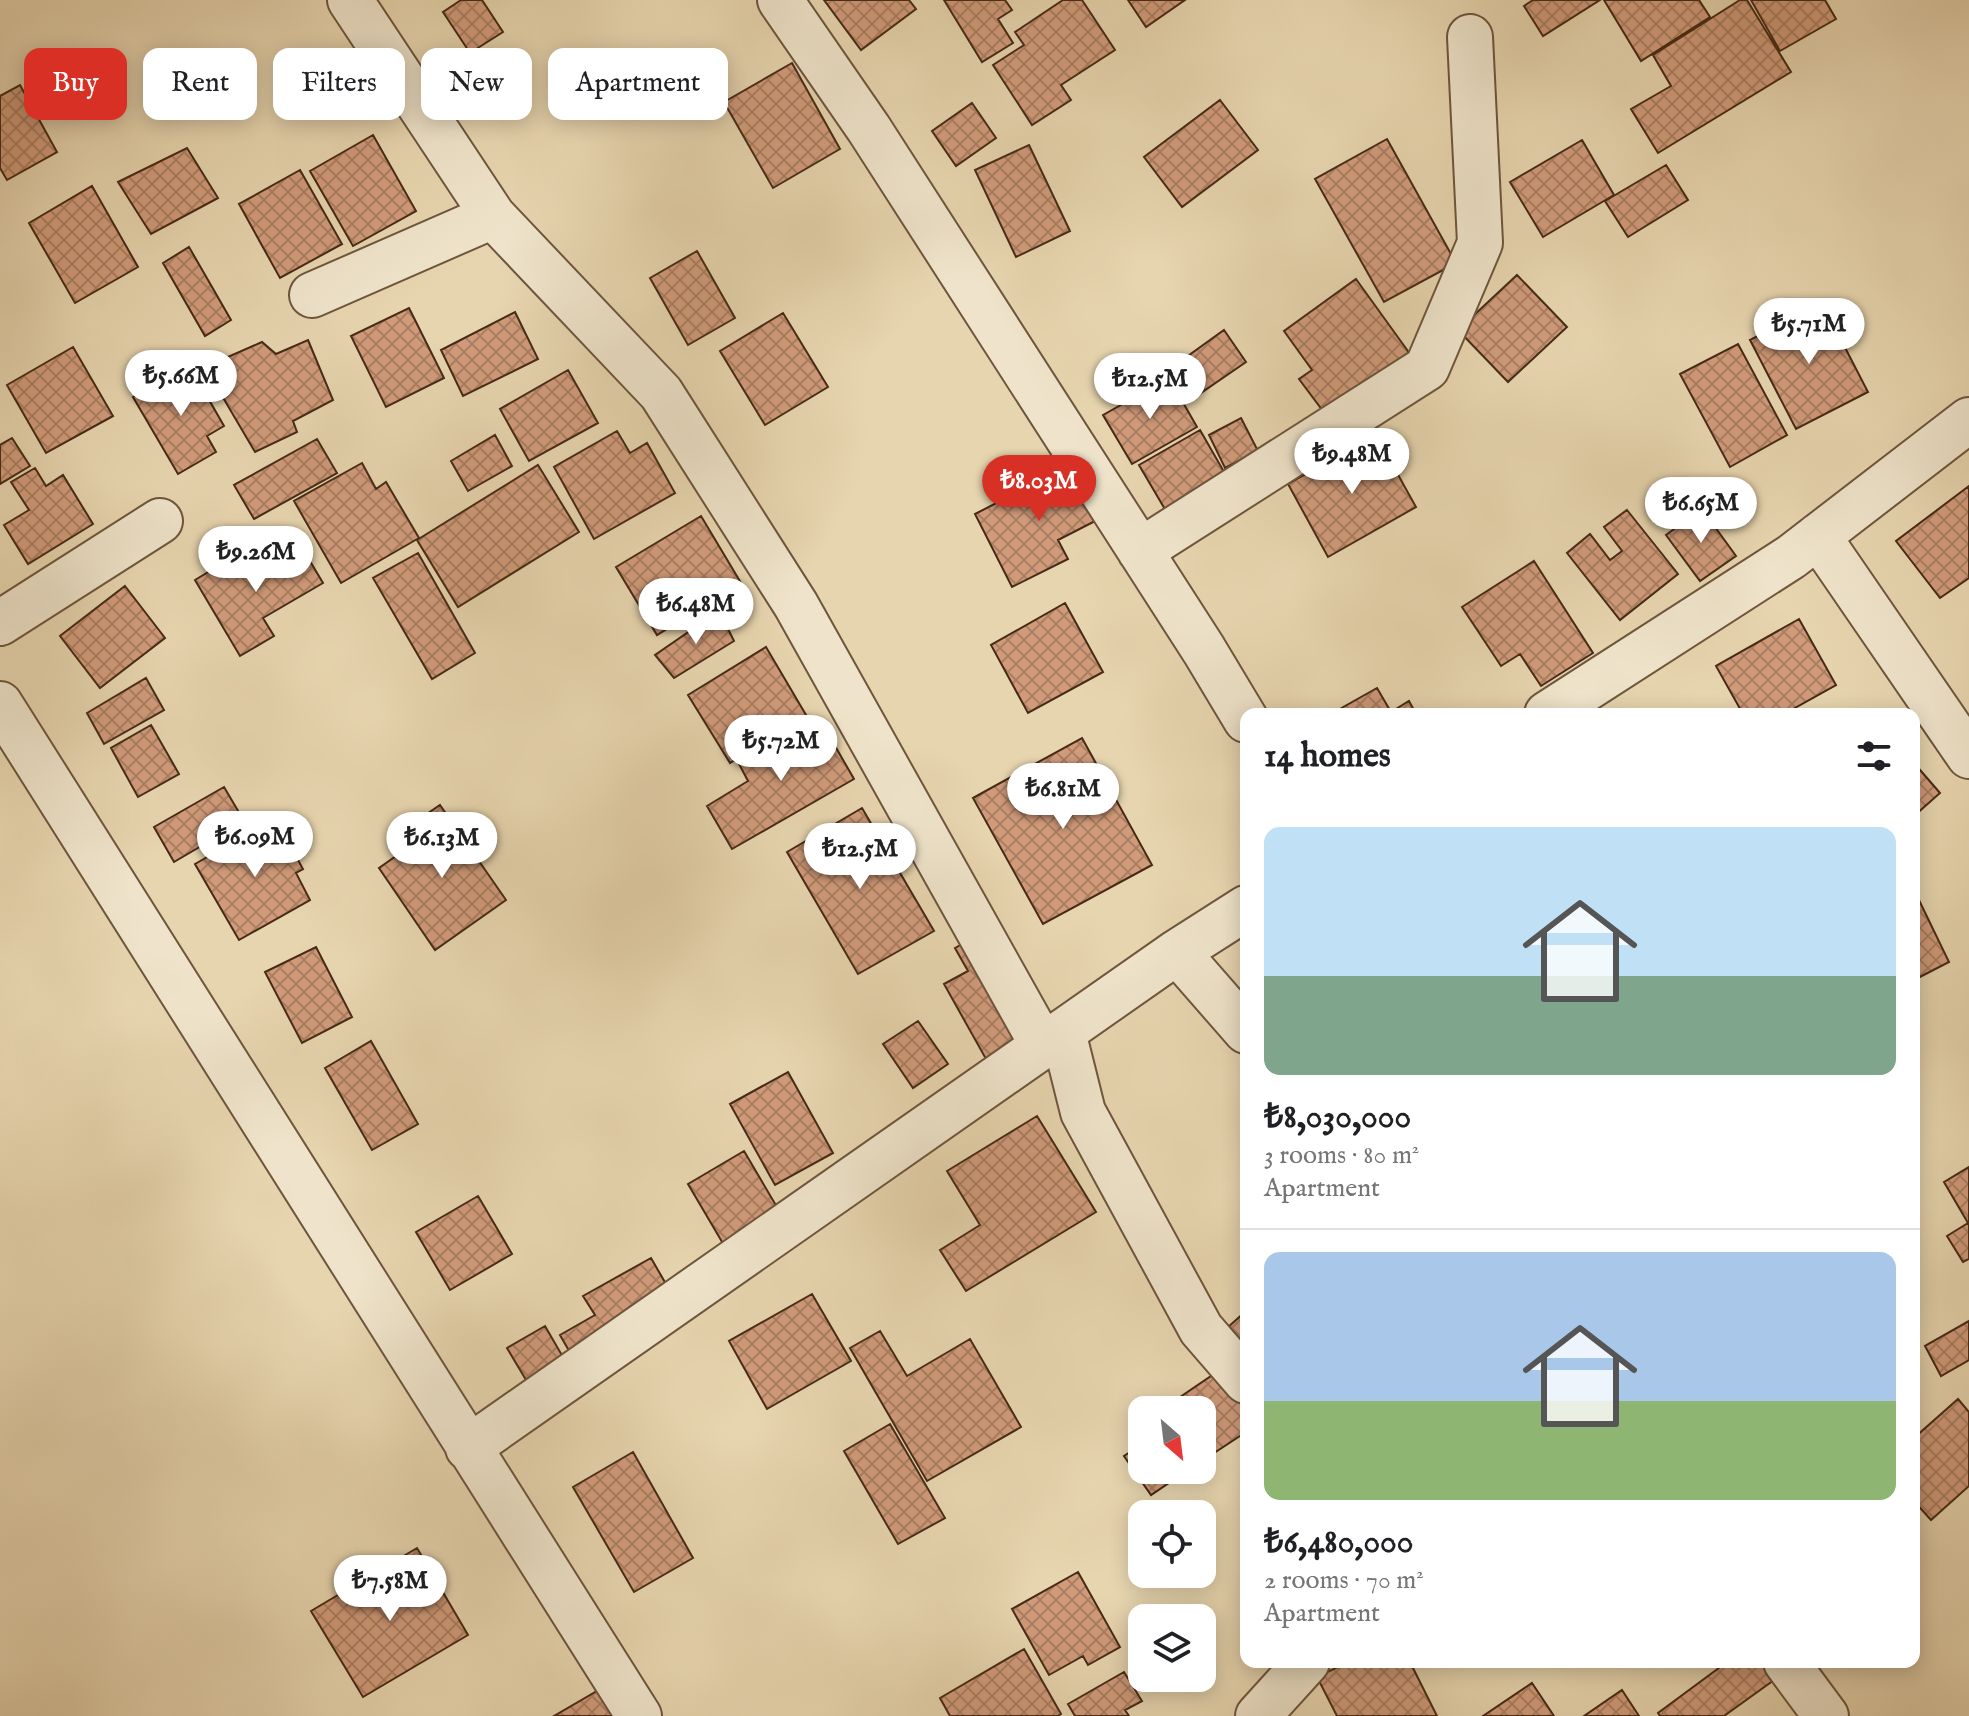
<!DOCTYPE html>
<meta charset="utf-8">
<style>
body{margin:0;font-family:"IM FELL English",serif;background:#f2f2f2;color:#202124;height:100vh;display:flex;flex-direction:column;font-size:30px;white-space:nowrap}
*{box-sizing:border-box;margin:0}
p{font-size:26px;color:#757577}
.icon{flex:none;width:44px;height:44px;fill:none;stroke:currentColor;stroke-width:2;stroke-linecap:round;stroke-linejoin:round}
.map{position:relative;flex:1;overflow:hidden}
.sheet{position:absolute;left:1240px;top:708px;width:680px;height:960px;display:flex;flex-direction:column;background:#fff;border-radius:16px;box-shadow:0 4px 20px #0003}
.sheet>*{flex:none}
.banner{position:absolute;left:24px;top:48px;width:760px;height:72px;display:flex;gap:16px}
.needle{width:52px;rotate:152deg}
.fabs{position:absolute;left:1128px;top:1396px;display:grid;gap:16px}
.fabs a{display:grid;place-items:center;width:88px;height:88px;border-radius:16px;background:#fff;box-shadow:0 4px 20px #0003;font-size:40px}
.price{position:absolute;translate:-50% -68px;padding:0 18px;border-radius:28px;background:#fff;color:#222;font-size:26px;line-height:52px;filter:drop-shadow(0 2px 4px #0008)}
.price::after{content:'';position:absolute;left:50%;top:48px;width:24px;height:18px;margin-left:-12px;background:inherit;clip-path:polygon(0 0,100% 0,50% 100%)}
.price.on{background:#d93025;color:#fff}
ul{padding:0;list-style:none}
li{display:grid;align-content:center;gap:16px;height:424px;padding:0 24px}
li+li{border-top:2px solid #e0e0e0}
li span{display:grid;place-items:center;height:248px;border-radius:16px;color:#555}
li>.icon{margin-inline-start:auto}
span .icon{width:144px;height:144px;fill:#fffc;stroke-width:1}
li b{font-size:34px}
h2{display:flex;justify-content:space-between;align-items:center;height:96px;padding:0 24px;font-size:34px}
.chip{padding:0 28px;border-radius:16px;background:#fff;box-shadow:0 4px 20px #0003;font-size:28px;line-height:72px}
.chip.on{background:#d93025;color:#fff}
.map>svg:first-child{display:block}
.building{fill:url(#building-cross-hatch);stroke:#462a16;stroke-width:2}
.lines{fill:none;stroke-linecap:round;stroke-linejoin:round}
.minor-casing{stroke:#6e553c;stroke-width:48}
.minor{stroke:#efe4cb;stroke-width:44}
</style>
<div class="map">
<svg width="1969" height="1716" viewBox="0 0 1969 1716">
<defs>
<pattern id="building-cross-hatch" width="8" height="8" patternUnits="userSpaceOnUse" patternTransform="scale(2)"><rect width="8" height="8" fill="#d19b7a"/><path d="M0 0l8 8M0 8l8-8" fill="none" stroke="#ab7f63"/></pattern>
</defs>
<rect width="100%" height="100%" fill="#e7d5af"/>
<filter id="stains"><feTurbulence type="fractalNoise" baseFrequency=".0025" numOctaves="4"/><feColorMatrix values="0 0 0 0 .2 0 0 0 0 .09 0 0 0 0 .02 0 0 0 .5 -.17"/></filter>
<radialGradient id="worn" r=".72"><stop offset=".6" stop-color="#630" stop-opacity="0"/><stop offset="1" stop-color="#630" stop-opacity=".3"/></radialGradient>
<path class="building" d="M461,0H482L503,32L470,53L443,12Z
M824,0H909L916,9L861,50Z
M944,0H1005L1012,10L998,19L1013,43L982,62Z
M1063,0H1082L1115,50L1061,85L1071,100L1032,125L993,65L1024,45L1015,32Z
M1128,0H1185L1146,27Z
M1533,0H1600L1543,36L1524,6Z
M1604,0H1699L1710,17L1641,61Z
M1740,0H1747L1791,72L1658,153L1631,109L1671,86L1653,55Z
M1751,0H1825L1836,19L1780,51Z
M792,63L840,149L773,188L724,102Z
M20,85L57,152L7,180L0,168V96Z
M1220,100L1258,150L1182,207L1144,157Z
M972,103L996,138L956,166L932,131Z
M373,135L416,211L353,246L310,171Z
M1387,139L1456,263L1384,302L1315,179Z
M1582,140L1614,195L1543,237L1510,182Z
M1029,145L1070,231L1016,257L975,170Z
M187,148L218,198L151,234L118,182Z
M1666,165L1688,200L1628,237L1605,201Z
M300,170L342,244L280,278L239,204Z
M92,186L138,267L75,303L29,223Z
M189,247L231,320L205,336L163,263Z
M697,251L735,318L688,345L650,278Z
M1517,275L1567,327L1508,382L1458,330Z
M1356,279L1410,354L1326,415L1299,379L1312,370L1284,331Z
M1822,303L1868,392L1796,429L1750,340Z
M409,308L444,378L386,407L351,336Z
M515,312L538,359L463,396L441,350Z
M783,313L828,387L765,425L720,351Z
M1224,330L1246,362L1195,397L1174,366Z
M308,340L333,400L293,421L297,432L255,452L205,367L262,342L276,354Z
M1738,344L1787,435L1730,467L1680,374Z
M73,347L113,416L46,453L7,385Z
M189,365L224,426L207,436L216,452L178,474L133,397Z
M568,370L598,423L529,461L500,409Z
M1169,378L1197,427L1132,464L1103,415Z
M1241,418L1258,451L1225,468L1209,435Z
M1200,430L1227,477L1166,511L1139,465Z
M617,431L630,453L647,443L675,493L594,539L554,467Z
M495,435L512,466L468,491L451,461Z
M1376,435L1416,507L1328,557L1288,484Z
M12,438L30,466L0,484V445Z
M317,439L337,473L254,519L234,485Z
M1076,462L1105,516L1058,540L1068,559L1012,587L975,514Z
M362,463L376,489L386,482L419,538L341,583L294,501Z
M538,465L579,532L458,607L417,540Z
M35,468L46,486L63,475L93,524L28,564L4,525L29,510L11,482Z
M1969,486V578L1940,598L1896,541Z
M1702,509L1736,556L1700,581L1666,535Z
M1627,510L1678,574L1620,620L1567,553L1590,534L1610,560L1622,551L1604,527Z
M701,516L741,583L657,635L616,567Z
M301,546L323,583L263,618L274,636L240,656L195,580L243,551L256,573Z
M418,553L475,653L432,679L373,578Z
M1534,561L1593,653L1541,686L1520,654L1501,666L1462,607Z
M125,586L165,638L100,688L60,636Z
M1065,603L1103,672L1028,713L991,645Z
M719,611L734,641L674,678L655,655Z
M1799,619L1836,685L1784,714H1743L1716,666Z
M766,647L806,715L730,763L688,695Z
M146,678L164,710L104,744L87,713Z
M1377,688L1391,712L1409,701L1416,714H1331Z
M819,718L854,779L732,849L707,806L748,781L739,764Z
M151,725L179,774L138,797L111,748Z
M1082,738L1152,865L1043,924L973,798Z
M1914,763L1940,793L1914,816Z
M224,787L244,821L174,862L154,827Z
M440,805L506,900L435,950L379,868L420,839L411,825Z
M862,808L934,931L858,974L787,852Z
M275,818L303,869L296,873L310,900L239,940L195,864Z
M1917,896L1949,962L1914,980V897Z
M976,936L1031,1033L986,1059L944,984L968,971L955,948Z
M316,947L352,1017L302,1043L265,972Z
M918,1021L948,1064L913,1088L883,1044Z
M371,1041L418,1124L372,1150L325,1068Z
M788,1072L833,1153L775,1185L730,1104Z
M1037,1116L1096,1212L966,1291L940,1250L980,1225L947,1171Z
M744,1151L781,1214L725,1247L688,1184Z
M1969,1167V1259L1963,1262L1947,1236L1968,1223L1944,1182Z
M478,1196L512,1254L450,1290L416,1232Z
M651,1258L674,1298L572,1356L560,1335L595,1315L583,1296Z
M812,1294L851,1361L767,1409L729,1341Z
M1246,1311V1368L1218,1336Z
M1969,1321V1360L1941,1376L1925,1346Z
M545,1326L567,1364L529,1385L507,1348Z
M880,1331L907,1376L970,1339L1021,1427L927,1481L850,1348Z
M1220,1370L1246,1409V1432L1202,1461V1410H1161Z
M1958,1399L1969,1412V1486L1931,1520L1914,1501V1438Z
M890,1424L945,1518L898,1544L844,1451Z
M1142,1444V1470H1188L1151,1495L1124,1456Z
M633,1452L693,1558L634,1592L573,1487Z
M417,1548L468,1635L363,1697L311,1611Z
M1078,1572L1120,1647L1088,1665L1083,1656L1049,1675L1012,1609Z
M1024,1649L1061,1714L1058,1716H950L940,1698Z
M1348,1662H1410L1437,1716H1337L1317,1677Z
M1727,1662H1761L1774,1680L1724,1716H1660L1658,1713Z
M1124,1672L1142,1701L1125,1710L1129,1716H1075L1068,1704Z
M614,1681L635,1716H554Z
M1532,1683L1554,1716H1483Z
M1622,1690L1639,1716H1584Z"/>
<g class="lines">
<g class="minor-casing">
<path id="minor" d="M350,0L493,216L661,393L796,605L1043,1046L1065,1040L1083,1112L1201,1329L1246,1381
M780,0L869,129L1204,650L1246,720
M312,295L493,216
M1818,536L1969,756
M1140,551L1427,368L1480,243L1470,37
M0,623L160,521
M0,704L639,1716
M1547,714L1791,557L1969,420
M1177,952L1246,1031
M468,1448L1177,952L1246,908
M1786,1662L1826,1716
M1258,1716L1307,1662"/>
</g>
<use href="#minor" class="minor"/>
</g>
<rect width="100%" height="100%" filter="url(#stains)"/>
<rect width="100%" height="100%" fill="url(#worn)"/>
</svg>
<div class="fabs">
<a><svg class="needle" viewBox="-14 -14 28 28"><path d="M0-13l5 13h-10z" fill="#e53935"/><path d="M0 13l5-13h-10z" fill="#757577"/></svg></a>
<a><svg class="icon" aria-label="locate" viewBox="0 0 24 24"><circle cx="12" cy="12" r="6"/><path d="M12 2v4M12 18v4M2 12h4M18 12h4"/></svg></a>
<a><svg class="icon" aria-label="layers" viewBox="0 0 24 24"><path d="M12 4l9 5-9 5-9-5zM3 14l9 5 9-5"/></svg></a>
</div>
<b class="price" style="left:1809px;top:366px">₺5.71M</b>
<b class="price" style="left:181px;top:418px">₺5.66M</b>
<b class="price" style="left:1150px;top:421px">₺12.5M</b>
<b class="price" style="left:1352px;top:496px">₺9.48M</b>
<b class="price on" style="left:1039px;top:523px">₺8.03M</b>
<b class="price" style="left:1701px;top:545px">₺6.65M</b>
<b class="price" style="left:256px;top:594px">₺9.26M</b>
<b class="price" style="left:696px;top:646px">₺6.48M</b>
<b class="price" style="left:781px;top:783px">₺5.72M</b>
<b class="price" style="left:1063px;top:831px">₺6.81M</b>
<b class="price" style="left:255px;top:879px">₺6.09M</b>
<b class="price" style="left:442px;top:880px">₺6.13M</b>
<b class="price" style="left:860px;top:891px">₺12.5M</b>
<b class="price" style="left:390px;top:1623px">₺7.58M</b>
<div class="banner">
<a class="chip on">Buy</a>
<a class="chip">Rent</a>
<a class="chip">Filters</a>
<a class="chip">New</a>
<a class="chip">Apartment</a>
</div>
<section class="sheet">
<h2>14 homes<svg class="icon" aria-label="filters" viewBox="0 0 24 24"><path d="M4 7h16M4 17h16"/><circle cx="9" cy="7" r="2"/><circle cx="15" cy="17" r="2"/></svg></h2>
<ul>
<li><span style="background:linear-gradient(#bfe0f5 60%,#7fa58c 0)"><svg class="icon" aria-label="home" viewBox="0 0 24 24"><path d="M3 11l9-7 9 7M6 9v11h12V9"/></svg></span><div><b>₺8,030,000</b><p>3 rooms · 80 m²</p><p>Apartment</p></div></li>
<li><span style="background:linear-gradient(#a9c7e8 60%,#8fb573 0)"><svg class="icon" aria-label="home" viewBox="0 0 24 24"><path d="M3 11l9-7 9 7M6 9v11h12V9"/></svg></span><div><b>₺6,480,000</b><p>2 rooms · 70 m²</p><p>Apartment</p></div></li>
</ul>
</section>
</div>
